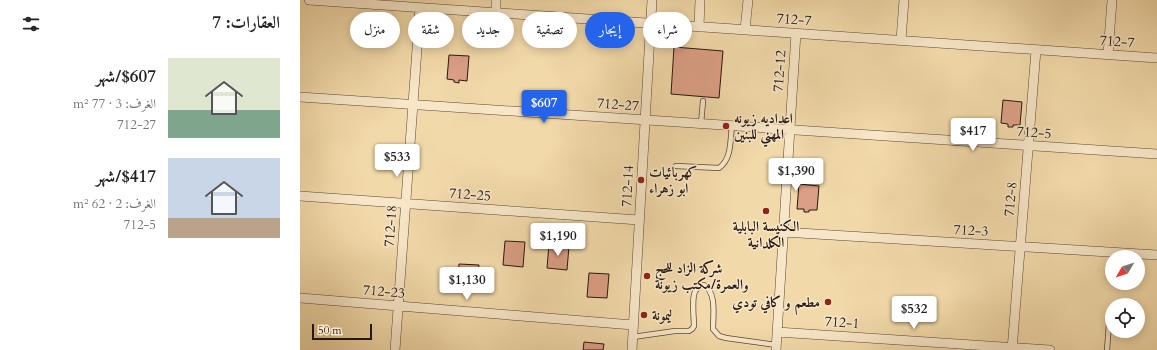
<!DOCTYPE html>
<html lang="ar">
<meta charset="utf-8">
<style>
body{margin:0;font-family:Cardo,Amiri,serif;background:#f2f2f2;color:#222;direction:rtl;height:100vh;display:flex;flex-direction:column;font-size:15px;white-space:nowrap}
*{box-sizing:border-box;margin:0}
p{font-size:13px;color:#767676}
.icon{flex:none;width:22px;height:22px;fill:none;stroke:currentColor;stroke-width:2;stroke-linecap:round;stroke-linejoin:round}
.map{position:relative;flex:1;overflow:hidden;direction:ltr}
.side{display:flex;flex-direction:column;background:#fff;width:300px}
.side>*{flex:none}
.guide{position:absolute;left:12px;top:12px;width:380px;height:36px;direction:rtl;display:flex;gap:8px}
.needle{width:26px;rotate:231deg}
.controls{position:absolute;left:805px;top:250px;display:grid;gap:8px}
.controls a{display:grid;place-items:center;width:40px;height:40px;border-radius:50%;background:#fff;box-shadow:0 2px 10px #0003;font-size:20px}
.scale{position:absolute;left:12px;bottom:10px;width:60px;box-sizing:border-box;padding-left:4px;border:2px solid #261814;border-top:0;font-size:11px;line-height:14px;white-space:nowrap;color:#261814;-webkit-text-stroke:3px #f7e6c7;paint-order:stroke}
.price{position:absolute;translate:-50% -34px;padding:0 9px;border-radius:4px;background:#fff;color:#222;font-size:13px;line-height:26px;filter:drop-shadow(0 1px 2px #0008)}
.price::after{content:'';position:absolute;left:50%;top:24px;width:12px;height:9px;margin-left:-6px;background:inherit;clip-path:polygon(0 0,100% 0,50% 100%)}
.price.active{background:#2563eb;color:#fff}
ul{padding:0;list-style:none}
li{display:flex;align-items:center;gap:12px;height:100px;padding:0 20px}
li span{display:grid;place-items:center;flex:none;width:112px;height:80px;border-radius:0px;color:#555}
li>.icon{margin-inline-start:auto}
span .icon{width:48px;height:48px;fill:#fffc;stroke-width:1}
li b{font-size:17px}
h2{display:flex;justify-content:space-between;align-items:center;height:48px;padding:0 20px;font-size:17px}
.pill{padding:0 14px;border-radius:18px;background:#fff;box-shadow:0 2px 10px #0003;font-size:14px;line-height:36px}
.pill.active{background:#2563eb;color:#fff}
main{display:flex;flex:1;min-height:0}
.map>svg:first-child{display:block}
.building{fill:#db9f86;stroke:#261814}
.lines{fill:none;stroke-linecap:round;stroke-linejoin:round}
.service-casing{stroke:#594839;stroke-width:6}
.minor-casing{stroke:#594839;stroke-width:10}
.service{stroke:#f7e6c7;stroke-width:4.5}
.minor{stroke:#f7e6c7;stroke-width:9}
.poi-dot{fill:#8f2418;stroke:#f7e6c7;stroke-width:1.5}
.labels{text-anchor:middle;stroke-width:3;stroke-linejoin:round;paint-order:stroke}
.street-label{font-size:14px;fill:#261814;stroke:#f7e6c7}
.poi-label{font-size:14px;font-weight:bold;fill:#261814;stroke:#f7e6c7;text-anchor:start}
</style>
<main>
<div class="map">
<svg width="857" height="350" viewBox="0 0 857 350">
<rect width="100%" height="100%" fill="#f2d9a9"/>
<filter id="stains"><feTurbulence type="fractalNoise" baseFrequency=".005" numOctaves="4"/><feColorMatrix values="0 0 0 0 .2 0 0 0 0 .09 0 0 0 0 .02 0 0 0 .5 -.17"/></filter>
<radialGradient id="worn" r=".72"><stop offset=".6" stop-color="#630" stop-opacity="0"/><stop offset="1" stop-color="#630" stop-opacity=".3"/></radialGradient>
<path class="building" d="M374,47L423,51L419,98L371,94Z
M149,55L169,56L167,81L159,80V83L154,82V80L147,79Z
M703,100L722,102L720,125H713V127H708V124L701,123Z
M499,184L519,186L517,210H509V212H504V209H497Z
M205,241L225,242L223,267L203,265Z
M249,244L269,246L267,270L247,268Z
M159,264L179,265L176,290L157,289Z
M289,273L309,274L307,298L287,297Z
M284,342L304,344L303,350H283Z"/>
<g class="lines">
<g class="service-casing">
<path id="service" d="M401,124L403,101
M376,166L419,168C432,159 430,140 432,126
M333,337L375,331H389L392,329L394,326C394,318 391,296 396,290C398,287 401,286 404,285C417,293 413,316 413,329L419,336L426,338L476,345
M807,350L810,311"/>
</g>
<g class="minor-casing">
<path id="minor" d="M9,0L857,58
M196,13V0
M399,27L400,0
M445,30L448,0
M601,40L604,0
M808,55L812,0
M0,97L857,154
M0,196L339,220
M483,232L857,255
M0,298L333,325
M477,332L750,350
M95,350L120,8
M332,350L352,0
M476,350L496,33
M712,350L736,50"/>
</g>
<use href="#service" class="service"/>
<use href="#minor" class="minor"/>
</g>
<g class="poi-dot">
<circle cx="426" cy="126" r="4"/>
<circle cx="341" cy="180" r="4"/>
<circle cx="466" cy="211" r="4"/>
<circle cx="347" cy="276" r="4"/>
<circle cx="528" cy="302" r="4"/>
<circle cx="344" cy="315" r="4"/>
</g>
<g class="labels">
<g class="street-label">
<text transform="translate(494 19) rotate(4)" y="5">712-7</text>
<text transform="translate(817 41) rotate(4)" y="5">712-7</text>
<text transform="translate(479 71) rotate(-86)" y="5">712-12</text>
<text transform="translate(318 104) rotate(4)" y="5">712-27</text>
<text transform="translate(734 132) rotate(4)" y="5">712-5</text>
<text transform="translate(327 186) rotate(-87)" y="5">712-14</text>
<text transform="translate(170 194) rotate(4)" y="5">712-25</text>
<text transform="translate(710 199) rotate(-85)" y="5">712-8</text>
<text transform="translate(90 226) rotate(-86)" y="5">712-18</text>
<text transform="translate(671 230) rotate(3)" y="5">712-3</text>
<text transform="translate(84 291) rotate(5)" y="5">712-23</text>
<text transform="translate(542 322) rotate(4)" y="5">712-1</text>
</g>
<g class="poi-label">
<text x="434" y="123">اعداديه زيونه<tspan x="434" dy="16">المهني للبنين</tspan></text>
<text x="349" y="177">كهربائيات<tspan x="349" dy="16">ابو زهراء</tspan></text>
<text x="466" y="231" text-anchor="middle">الكنيسة البابلية<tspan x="466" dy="16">الكلدانية</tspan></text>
<text x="355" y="273">شركة الزاد للحج<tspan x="355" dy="16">والعمرة/مكتب زيونة</tspan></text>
<text x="520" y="307" text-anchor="end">مطعم و كافي تودي</text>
<text x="352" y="320">ليمونة</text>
</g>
</g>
<rect width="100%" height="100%" filter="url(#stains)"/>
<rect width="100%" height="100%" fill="url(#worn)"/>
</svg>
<div class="controls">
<a><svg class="needle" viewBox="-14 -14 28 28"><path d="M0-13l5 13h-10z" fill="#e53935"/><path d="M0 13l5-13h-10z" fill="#767676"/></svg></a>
<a><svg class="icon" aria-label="locate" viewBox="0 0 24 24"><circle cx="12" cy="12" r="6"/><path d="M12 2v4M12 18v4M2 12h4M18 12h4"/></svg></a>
</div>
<div class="scale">50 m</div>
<b class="price active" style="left:244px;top:124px">$607</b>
<b class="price" style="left:673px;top:152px">$417</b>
<b class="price" style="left:97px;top:178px">$533</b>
<b class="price" style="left:496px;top:192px">$1,390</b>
<b class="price" style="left:258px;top:257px">$1,190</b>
<b class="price" style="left:167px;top:301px">$1,130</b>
<b class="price" style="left:614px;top:330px">$532</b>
<div class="guide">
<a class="pill">شراء</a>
<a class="pill active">إيجار</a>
<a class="pill">تصفية</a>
<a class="pill">جديد</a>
<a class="pill">شقة</a>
<a class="pill">منزل</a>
</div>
</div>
<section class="side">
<h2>العقارات: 7<svg class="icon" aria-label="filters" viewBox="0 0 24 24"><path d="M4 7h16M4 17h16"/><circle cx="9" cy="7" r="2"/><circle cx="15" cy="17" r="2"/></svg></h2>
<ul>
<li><span style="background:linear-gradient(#dfe7d0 65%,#7fa58c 0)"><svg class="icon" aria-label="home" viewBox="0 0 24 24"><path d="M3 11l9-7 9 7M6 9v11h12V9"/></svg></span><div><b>$607/شهر</b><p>الغرف: 3 · 77 m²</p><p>712-27</p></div></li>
<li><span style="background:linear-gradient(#c9d6e8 75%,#b9a48a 0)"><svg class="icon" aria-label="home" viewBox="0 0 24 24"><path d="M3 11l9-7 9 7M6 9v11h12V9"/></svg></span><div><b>$417/شهر</b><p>الغرف: 2 · 62 m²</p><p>712-5</p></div></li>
</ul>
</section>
</main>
